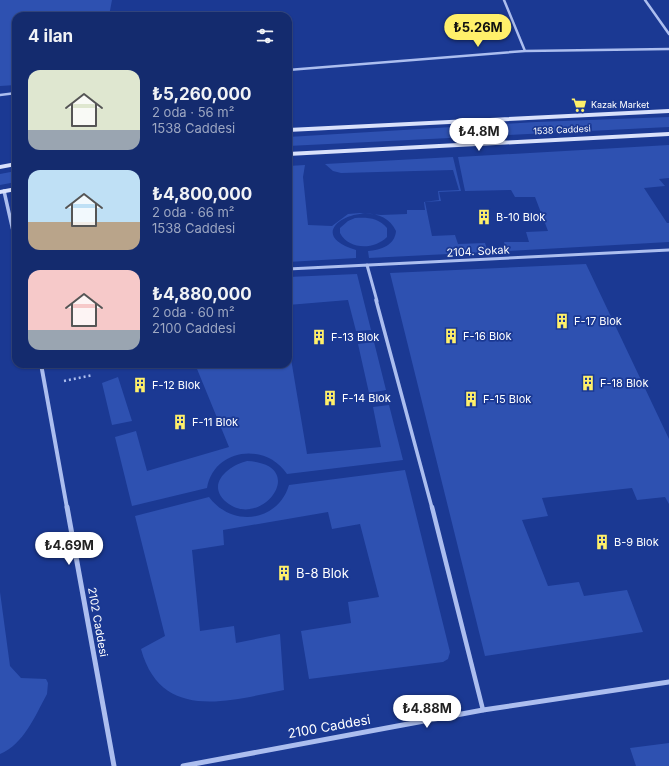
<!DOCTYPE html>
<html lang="tr">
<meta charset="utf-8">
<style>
body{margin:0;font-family:Inter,sans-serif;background:#1d3373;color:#f1f3f6;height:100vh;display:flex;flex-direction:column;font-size:15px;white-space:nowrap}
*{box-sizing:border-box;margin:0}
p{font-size:13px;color:#9da7c2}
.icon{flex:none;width:22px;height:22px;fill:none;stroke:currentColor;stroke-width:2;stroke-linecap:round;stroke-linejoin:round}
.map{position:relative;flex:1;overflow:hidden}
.panel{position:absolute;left:12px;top:12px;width:280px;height:356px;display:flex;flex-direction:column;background:#142b6e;border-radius:12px;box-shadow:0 1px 3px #0004,0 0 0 1px #334781}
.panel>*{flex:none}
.price{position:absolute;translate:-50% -34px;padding:0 9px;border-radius:14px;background:#fff;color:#222;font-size:13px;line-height:26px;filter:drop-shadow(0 1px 2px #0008)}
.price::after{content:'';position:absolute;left:50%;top:24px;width:12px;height:9px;margin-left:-6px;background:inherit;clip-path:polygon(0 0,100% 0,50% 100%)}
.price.current{background:#fff06a;color:#111}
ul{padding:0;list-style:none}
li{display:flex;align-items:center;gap:12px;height:100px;padding:0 16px}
li span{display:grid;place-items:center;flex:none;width:112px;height:80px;border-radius:12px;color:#555}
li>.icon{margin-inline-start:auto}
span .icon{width:48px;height:48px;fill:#fffc;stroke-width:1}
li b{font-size:17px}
h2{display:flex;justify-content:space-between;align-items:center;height:48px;padding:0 16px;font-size:17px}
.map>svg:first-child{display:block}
.green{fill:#2e51b1}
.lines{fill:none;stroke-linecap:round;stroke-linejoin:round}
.path{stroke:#acbeef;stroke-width:2.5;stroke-dasharray:2 3;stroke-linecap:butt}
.pedestrian-far2{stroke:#acbeef;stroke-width:3}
.pedestrian-far1{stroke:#acbeef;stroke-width:3.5}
.pedestrian{stroke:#acbeef;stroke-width:4.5}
.minor-far3{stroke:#acbeef;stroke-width:2.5}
.minor-far2{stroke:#acbeef;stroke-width:3.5}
.minor-far1{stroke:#acbeef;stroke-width:4}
.minor{stroke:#acbeef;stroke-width:5}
.secondary{fill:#d9e1fb;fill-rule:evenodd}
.labels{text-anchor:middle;stroke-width:3.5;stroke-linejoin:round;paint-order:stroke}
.far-poi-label{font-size:9px;fill:#fff;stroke:#1b3993;text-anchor:start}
.far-street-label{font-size:9px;fill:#fff;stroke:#1b3993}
.poi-label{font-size:11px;fill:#fff;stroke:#1b3993;text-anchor:start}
.street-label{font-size:11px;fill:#fff;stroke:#1b3993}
.near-poi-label{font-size:13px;fill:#fff;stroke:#1b3993;text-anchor:start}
.near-street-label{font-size:13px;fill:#fff;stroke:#1b3993}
</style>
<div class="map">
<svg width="669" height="766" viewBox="0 0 669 766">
<rect width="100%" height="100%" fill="#1b3993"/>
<path class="green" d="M0,0H112L109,16H16V85L0,86Z
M669,117V127L288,146V137L536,122Z
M669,145V178L659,179L665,186L644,188L667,223H669V242L507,251L504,242H529L526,232L548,231L535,197H515L511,190L465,191L458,157Z
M453,157L461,191L439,192L441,201L425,202L432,236L455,235L458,244L485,243L488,252L369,258L368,251C381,250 395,245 396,231C378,190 292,231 356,250V258L288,262V166L305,165L303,177L308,225L332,226L348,214L360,213L381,215L407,214V210H425L424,202L439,200L438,191L459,190L453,170L341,173L333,171L325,164Z
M16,171V182L0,185V174Z
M355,218C367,217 379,218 387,228V237C374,250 349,250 340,233V228L348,221Z
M586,264L669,439V504L665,497L637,500L632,488L542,498L548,516L522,520L548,586L579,582L584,596L627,590L643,632L485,656L390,273Z
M357,274L371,330L356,331L348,300L288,305V277Z
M288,341L307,454L381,447L373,407L389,405L403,460L287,474C266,442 214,448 207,488L132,506L115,437L136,431L147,471L229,447L195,364H288Z
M374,342L386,390L369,393L358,344Z
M118,377L132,421L112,425L102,383Z
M247,461C312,464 260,533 225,501C206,483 230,465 247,461Z
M405,470L450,652L448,659L443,662L309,679L301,631L351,623L348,602L379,597L360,524L332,529L328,512L223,530L224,545L192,550L200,631L234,626L236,643L280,634L284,690C228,701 161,722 141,649L165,636L135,516L209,497C232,528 278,522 289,485Z
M0,592L10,666L21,678L46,679L48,683L47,694C35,716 24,744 0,754Z
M669,743V766H636L630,748Z"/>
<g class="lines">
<path class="path" d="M64,381L93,375"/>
<path class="pedestrian-far2" d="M367,265L377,301
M288,269L669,250"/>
<path class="pedestrian-far1" d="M376,300L432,508"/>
<path class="pedestrian" d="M432,507L483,710"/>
<path class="minor-far3" d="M504,0L525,51
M645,0L669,34
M288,70L525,51L669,49
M0,95L16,93"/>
<path class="minor-far2" d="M4,191L16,244"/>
<path class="minor-far1" d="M41,364L67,508"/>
<path class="minor" d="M67,507L114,766
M183,766L483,710L669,682"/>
<path class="secondary" d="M669,109V113L288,132V128Z
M669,132V136L288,156V152Z
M16,162V166L0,169V165Z
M16,187V191L0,194V190Z"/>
</g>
<defs>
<g id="supermarket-bare" transform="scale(1.2)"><path d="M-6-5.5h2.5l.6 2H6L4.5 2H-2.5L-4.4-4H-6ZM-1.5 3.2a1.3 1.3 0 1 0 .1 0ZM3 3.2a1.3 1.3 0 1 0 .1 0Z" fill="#fff06a" stroke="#1b3993" stroke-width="2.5" paint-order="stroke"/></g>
<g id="building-bare" transform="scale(1.2)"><path d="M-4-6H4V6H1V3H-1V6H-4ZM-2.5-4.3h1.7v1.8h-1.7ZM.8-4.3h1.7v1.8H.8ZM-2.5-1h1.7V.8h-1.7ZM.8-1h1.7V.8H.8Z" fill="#fff06a" stroke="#1b3993" stroke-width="2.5" paint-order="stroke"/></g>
</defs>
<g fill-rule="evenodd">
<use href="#supermarket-bare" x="579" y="105"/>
<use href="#building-bare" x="484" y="217"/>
<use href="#building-bare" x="562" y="321"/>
<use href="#building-bare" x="451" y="336"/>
<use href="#building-bare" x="319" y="337"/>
<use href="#building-bare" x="588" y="383"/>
<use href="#building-bare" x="140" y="385"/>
<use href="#building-bare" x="330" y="398"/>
<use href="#building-bare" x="471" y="399"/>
<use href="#building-bare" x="180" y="422"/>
<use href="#building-bare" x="602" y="542"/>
<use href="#building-bare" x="284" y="573"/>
</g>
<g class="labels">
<g class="far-poi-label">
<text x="591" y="108">Kazak Market</text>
</g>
<g class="far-street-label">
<text transform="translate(562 130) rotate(-3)" y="3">1538 Caddesi</text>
</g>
<g class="poi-label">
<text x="496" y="221">B-10 Blok</text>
<text x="574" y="325">F-17 Blok</text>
<text x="463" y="340">F-16 Blok</text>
<text x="331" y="341">F-13 Blok</text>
<text x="600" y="387">F-18 Blok</text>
<text x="152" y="389">F-12 Blok</text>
<text x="342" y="402">F-14 Blok</text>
<text x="483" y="403">F-15 Blok</text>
<text x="192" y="426">F-11 Blok</text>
<text x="614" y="546">B-9 Blok</text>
</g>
<g class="street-label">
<text transform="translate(478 251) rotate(-3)" y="4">2104. Sokak</text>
<text transform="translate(98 622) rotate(80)" y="4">2102 Caddesi</text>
</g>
<g class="near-poi-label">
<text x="296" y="578">B-8 Blok</text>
</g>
<g class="near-street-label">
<text transform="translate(329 726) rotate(-10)" y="5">2100 Caddesi</text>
</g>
</g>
</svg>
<b class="price current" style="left:478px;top:48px">₺5.26M</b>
<b class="price" style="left:479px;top:152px">₺4.8M</b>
<b class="price" style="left:69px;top:566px">₺4.69M</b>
<b class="price" style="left:427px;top:729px">₺4.88M</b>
<section class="panel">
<h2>4 ilan<svg class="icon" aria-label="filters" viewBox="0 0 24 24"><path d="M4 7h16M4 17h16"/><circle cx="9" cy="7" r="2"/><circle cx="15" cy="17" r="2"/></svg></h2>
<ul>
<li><span style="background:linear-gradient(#dfe7d0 75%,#9aa5b1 0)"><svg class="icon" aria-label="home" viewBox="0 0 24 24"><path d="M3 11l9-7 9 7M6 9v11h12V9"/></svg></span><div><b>₺5,260,000</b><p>2 oda · 56 m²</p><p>1538 Caddesi</p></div></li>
<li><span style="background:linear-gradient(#bfe0f5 65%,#b9a48a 0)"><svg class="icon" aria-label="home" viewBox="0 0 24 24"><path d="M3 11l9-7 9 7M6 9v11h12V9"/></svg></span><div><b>₺4,800,000</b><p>2 oda · 66 m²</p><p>1538 Caddesi</p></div></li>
<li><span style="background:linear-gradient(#f6c9c9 75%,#9aa5b1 0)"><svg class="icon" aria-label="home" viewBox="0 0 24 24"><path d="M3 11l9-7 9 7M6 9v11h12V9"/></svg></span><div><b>₺4,880,000</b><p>2 oda · 60 m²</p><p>2100 Caddesi</p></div></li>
</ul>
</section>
</div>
